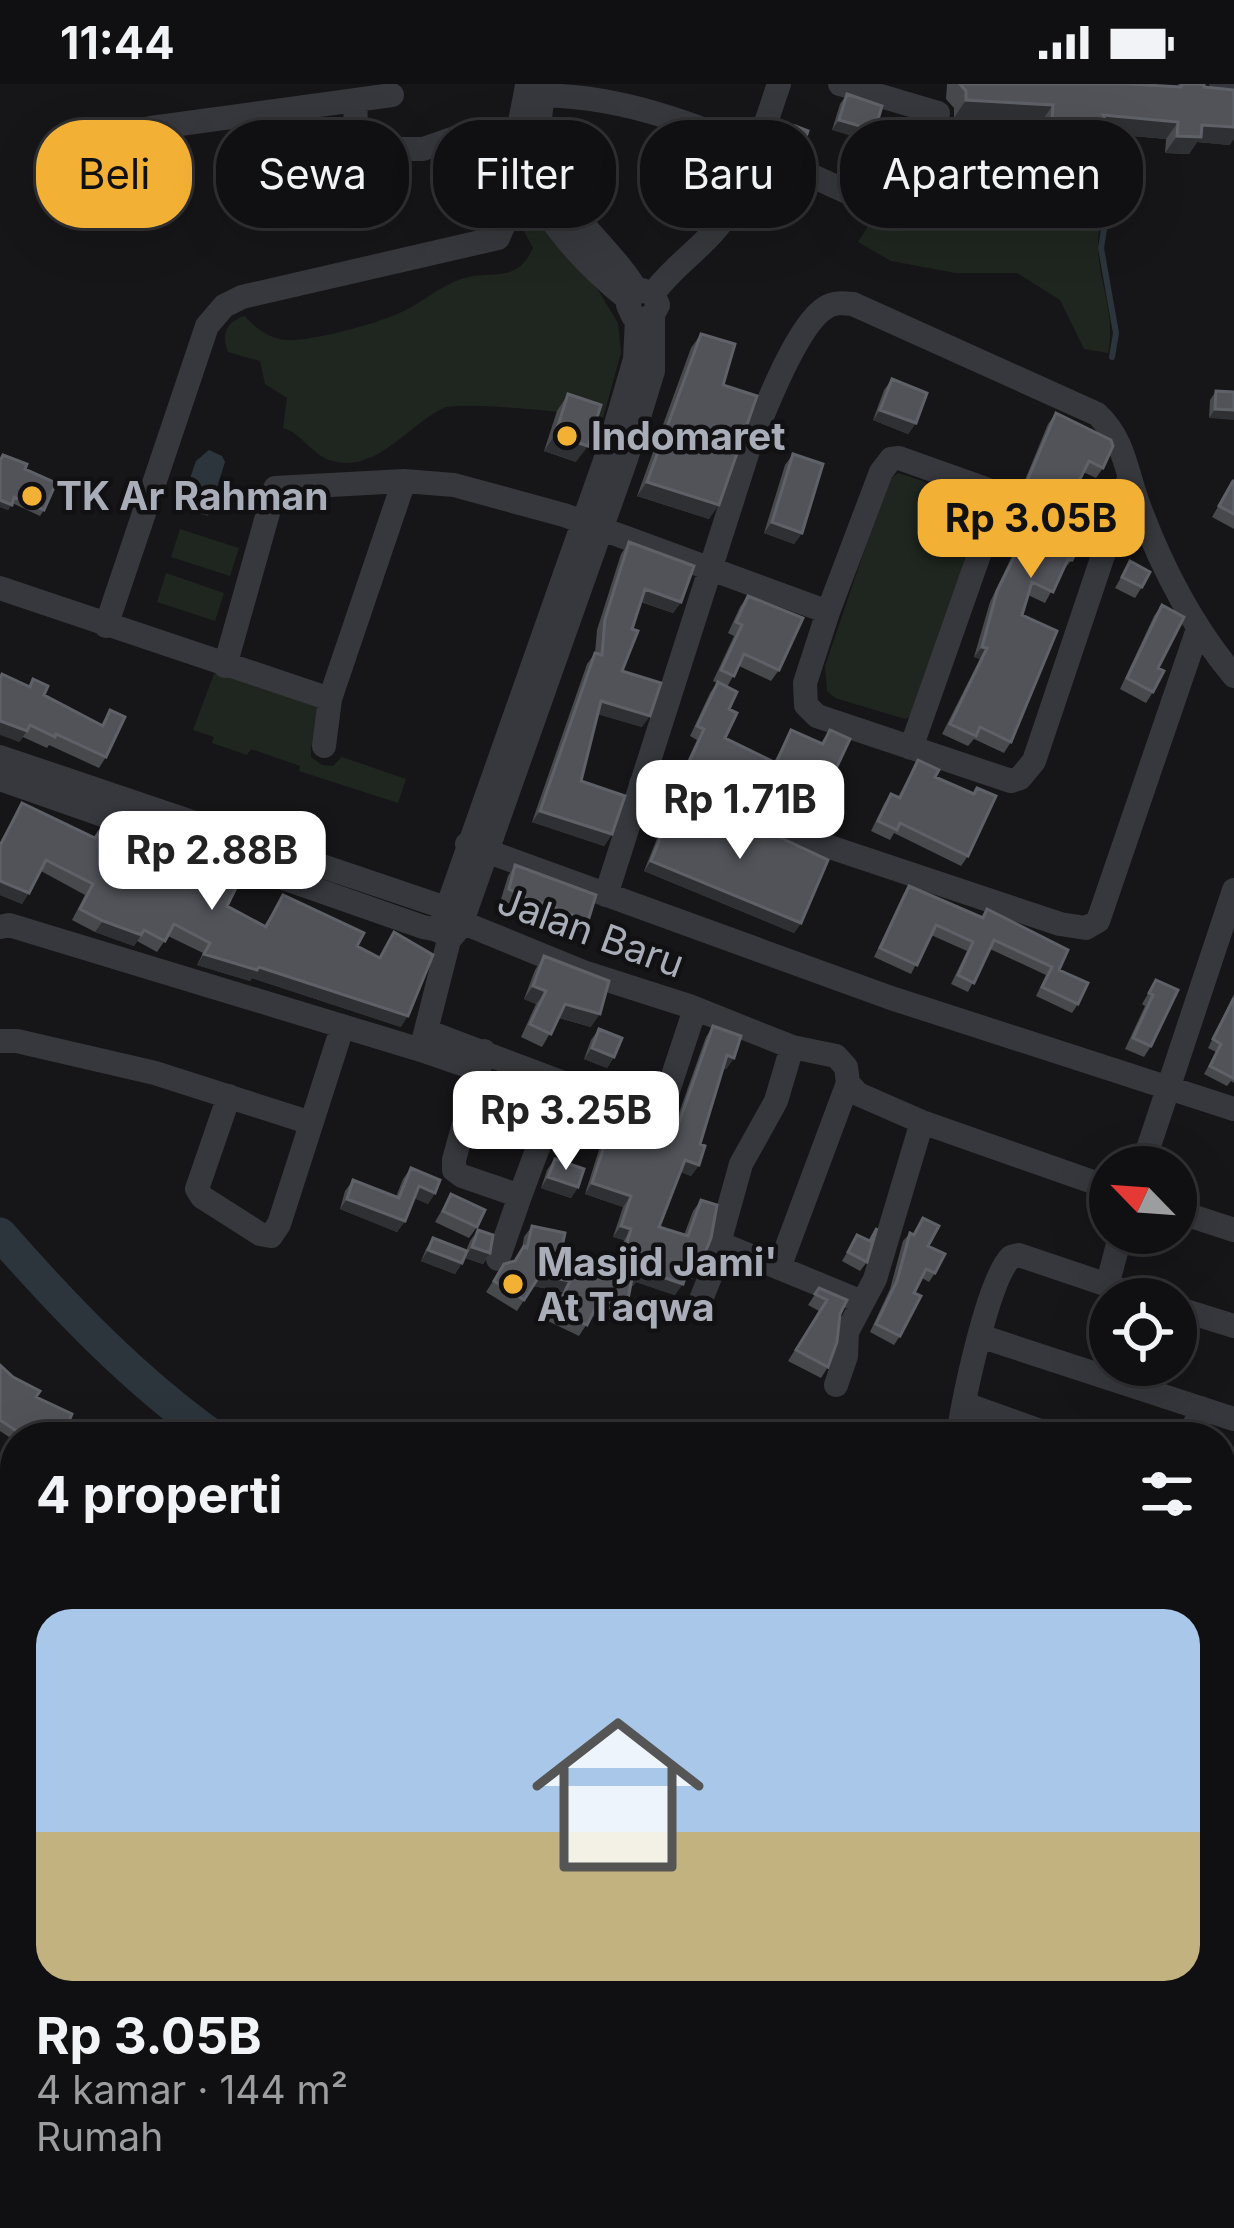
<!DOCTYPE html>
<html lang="id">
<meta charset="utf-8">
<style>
body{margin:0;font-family:Inter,sans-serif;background:#19191b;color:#f1f3f6;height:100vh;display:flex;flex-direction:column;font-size:45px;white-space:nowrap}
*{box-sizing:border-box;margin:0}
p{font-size:39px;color:#9c9d9f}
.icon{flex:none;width:66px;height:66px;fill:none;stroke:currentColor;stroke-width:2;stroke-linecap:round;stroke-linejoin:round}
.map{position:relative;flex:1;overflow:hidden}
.side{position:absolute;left:0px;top:1338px;width:1236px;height:807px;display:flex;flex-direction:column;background:#101012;border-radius:48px 48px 0 0;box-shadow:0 12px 48px #0002,0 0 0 3px #303032}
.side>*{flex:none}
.hud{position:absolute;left:36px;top:36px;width:1164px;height:108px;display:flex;gap:24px}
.needle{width:78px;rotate:295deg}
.tools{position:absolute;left:1089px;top:1062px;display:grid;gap:24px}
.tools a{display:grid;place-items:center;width:108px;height:108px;border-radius:50%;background:#101012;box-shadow:0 12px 48px #0002,0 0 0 3px #303032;font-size:60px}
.price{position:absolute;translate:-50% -102px;padding:0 27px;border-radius:24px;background:#fff;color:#222;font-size:39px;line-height:78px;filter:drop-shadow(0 3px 6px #0008)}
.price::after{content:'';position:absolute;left:50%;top:72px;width:36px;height:27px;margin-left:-18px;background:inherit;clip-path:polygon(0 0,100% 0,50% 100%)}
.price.active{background:#f2b134;color:#111}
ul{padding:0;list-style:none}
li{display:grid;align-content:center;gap:24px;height:636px;padding:0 36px}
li+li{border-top:3px solid #303032}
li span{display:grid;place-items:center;height:372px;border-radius:36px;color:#555}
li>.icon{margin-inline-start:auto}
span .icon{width:216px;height:216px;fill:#fffc;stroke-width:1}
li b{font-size:51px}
h2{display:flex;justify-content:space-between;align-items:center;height:144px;padding:0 36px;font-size:51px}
.tag{padding:0 42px;border-radius:48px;background:#101012;box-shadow:0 12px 48px #0002,0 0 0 3px #303032;font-size:42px;line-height:108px}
.tag.active{background:#f2b134;color:#111}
.status{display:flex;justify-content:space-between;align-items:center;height:84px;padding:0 60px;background:#101012;direction:ltr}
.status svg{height:33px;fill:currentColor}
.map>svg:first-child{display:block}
.green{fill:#1e261f}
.water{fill:#2c353c}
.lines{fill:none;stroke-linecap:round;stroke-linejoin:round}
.stream{stroke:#2c353c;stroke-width:6}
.river{stroke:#2c353c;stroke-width:33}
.minor{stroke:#37383d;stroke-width:24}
.wall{fill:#47494d}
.shaded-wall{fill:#2f3033}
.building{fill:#525359;stroke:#5f6168;stroke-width:3}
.poi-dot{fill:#f2b134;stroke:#111113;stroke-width:4.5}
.labels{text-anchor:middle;stroke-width:9;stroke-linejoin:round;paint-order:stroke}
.poi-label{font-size:39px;font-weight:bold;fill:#a8adb8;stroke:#111113;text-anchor:start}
.street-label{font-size:39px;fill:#a8adb8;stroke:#111113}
</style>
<div class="status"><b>11:44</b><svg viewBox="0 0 49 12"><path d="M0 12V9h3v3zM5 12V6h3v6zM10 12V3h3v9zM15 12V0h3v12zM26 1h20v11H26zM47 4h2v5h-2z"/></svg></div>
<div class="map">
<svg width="1234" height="2144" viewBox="0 0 1234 2144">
<rect width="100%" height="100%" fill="#161618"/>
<path class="green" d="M472,53L517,69L564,169L598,206L618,239L621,269L603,334C580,329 461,317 444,324C409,340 379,386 337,378C312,374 304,350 283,344L287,314L265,300L260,277L228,268C221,251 226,237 245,232C255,244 269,254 285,256C309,258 371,241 395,231C418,222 438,203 461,195C493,185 516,201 533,164Z
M953,63L1062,75L1070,94L1104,81C1109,109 1097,137 1098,166C1100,202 1116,232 1108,269L1084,265L1060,216L1017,189H955L891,177L858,158L875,131Z
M898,389L967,412L979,434L910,633L905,635L835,614L827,607L825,582L888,397Z
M180,445L239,464L230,492L171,473Z
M166,489L224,509L215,537L157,518Z
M221,571L334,609L311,663V673L322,681L333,682L342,673L406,695L398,719L299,687L300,682L251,665L247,671L212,659L214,653L193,646Z"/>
<path class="water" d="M209,366L222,372L225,378L208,432L180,423L196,377Z"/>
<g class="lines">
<path class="stream" d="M1112,273L1116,249L1101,164L1112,96"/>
<path class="river" d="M0,1150C65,1224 134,1296 214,1353"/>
<path class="minor" d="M527,0C525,18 518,37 519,56C523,117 584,180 629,216
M545,0C542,22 536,45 541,67C553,124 608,158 637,207
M840,0L938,29
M1221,0L1234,1
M525,12C639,5 753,66 854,111
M356,16L355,50L361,65H423L478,46L544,76
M151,44L392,11
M756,68L779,0
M653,210L642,206L632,211L628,221L633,232L643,236L653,231L658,221L653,210C675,178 715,157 731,122
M0,504L330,615
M828,528L881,388L891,375L899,374L986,405L993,411L992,434L911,664
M106,542L207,242L224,222L242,213L498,154L504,140L465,50
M225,582L275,404L404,397L454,401L564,431L828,528L805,599L806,621L817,632L1011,697L1020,694L1034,677L1129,394
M324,662L330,615L404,397
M0,673L458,828
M0,695L423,843L449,848
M641,700L1060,840L1086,844L1098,837L1197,548
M467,760L891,914L1234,1025
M606,811L748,367C762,333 796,242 825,224C834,218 843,219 853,220L1097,330C1125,356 1126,388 1139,422C1162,484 1191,541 1234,592
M461,838L586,889L689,922L792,963L836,972L846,983L848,999L858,1010L922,1038L1110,1104
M0,843L9,841L421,966L449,856L460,843L626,375L653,287V231
M439,847L607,371L635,275L637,235
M426,947L643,1029L663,1022L695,925
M0,957H17L155,989L311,1039
M792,963L776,1017L741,1080L719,1159L862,1218
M421,966L479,986
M484,967L454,1076V1086L462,1092L520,1112L562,999
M229,1012L197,1105L202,1113L260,1150L271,1152L279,1140L342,944
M1142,1083L1234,806
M1176,1127L1234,1146
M498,1175L520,1112
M779,1184L848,999
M1107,1202L1121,1149
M700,1218L722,1163
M1176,1224L1234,1242
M980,1252L1234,1335
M836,1301L846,1272L847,1248L875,1195L922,1038
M965,1320L1057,1353
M958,1353C963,1317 988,1195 1011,1173L1019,1171L1149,1215
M1190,1353L1201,1324
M1221,1509L1234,1471
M0,1539L15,1508
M0,1656L15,1664
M1221,1984L1234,1982
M1221,2111L1234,2083
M823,2130L847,2144
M83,2144L90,2130
M528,2144L531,2130
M1195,2144L1204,2130"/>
</g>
<path class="wall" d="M947,0H1129L1177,2L1179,0H1204L1230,61L1197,58L1189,70L1165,69L1166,55L1111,50L1103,77L1073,87L1067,70L1039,68L1041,38L954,34V24L946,15Z
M847,10L873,53L882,84L875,94L843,78L853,52L832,46L840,20Z
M795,42L803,62L799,68L786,62Z
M701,250L723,301L709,435L637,412L691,264Z
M892,295L916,339L908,350L873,336L884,306Z
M1216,307L1234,308L1209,334L1210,316Z
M568,310L576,378L544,367L557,327Z
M1056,329L1103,384L1096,394L1083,388L1071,413L1076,454L1072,476L1063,486L1045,519L1028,511L1022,531L1011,658L1004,669L974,655L968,662L942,650L980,575L974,573L990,518L1013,470L1006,467L1018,441L1012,438L1023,415L1018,413L1048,340Z
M793,370L802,449L794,460L764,449L785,381Z
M3,371L25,385L44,426L40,432L12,419L8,426L0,423V374Z
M1233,397H1234V445L1212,433Z
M629,458L681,518L673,529L641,518L622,587L642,643L598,630L581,697L612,750L604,762L532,738L587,580L595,569L597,546L621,470Z
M1130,477L1142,503L1135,514L1115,504Z
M748,512L779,586L771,597L739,582L727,603L729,625L725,654L774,678L791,646L821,659L830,646L833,691L826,701L807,692L790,723L735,696L732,700L710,690L705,696L683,686L697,656L690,652L710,609L717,599L713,597L734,552L728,549L740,523Z
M1162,521L1158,584L1153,608L1146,619L1120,605L1154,532Z
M33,595L44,611L101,641L110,626L106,673L99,684L49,661L47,664L23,653L19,658L28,602Z
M918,676L935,693L973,709L977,704L968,772L961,782L894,749L890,756L871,747L884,720L891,710L898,713Z
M675,717L732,745L759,753L764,746L801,839L794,849L644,787L668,727Z
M22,719L264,842L283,811L357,862L379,874L394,848L401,943L252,894L250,897L197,881L203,869L168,852L157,868L137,857L134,862L95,848L72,836L85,811L41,787L22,820L0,811V758Z
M515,781L588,837L580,848L531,828L529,831L501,815L508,792Z
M909,802L981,833L987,825L1059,886L1078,920L1072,929L1036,912L1046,891L990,865L968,908L951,900L967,867L931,851L911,890L874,873L903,811Z
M544,872L591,943L559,934L542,963L521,953L536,920L524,915L535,886Z
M1156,896L1151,962L1144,973L1125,965L1145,922L1142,920Z
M1234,910V999L1231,997L1227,1002L1204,990L1216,968L1208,964Z
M713,942L734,974L726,985L723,984L700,1060L699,1081L691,1092L681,1088L659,1143L684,1151L693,1127L701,1116L699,1184L692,1195L685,1193L675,1211L636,1198L633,1202H631L618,1237L592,1232L579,1252L548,1237L563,1208L533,1202L517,1227L486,1208L504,1180L514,1178L522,1165L524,1153L532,1142L558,1181L612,1191L624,1156L613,1153L623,1123L585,1110L609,1034L617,1023L674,1043L706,953Z
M599,945L614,973L607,984L584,975L591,956Z
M555,1075L578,1103L571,1114L541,1104L547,1086Z
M411,1084L435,1109L428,1120L414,1114L405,1137L397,1148L340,1125L345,1107L353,1096L396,1113L403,1095Z
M451,1110L477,1143L469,1154L435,1138Z
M923,1134L935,1189L929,1198L922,1194L914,1209L900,1252L894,1261L870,1248L890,1205L903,1157L910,1149L913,1150Z
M877,1144L867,1178L860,1187L842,1177L857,1151L869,1157Z
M478,1146L490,1169L483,1180L465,1174L455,1190L421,1177L426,1165L433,1154L466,1167L470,1157Z
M819,1204L840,1230L828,1283L821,1294L788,1277L819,1227L808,1221Z
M0,1281L62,1353H15V1357L0,1347Z
M15,1360V1387L5,1382Z
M15,1606V1646L2,1640L11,1623L7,1621Z
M0,1689L15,1697V1806L3,1800L12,1783L5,1779L7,1773L0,1769Z
M242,2130H276L269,2144H247L238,2139Z
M460,2130H519L525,2144H475L457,2136Z
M546,2130H570L564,2144H544Z"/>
<path class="shaded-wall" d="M966,16L1053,21L1041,38L954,34Z
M1103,31L1178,38L1166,55L1091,48Z
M839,36L860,42L853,52L832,46Z
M1202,41L1234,43V55L1230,61L1197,58L1189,70L1165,69L1177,52Z
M1051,51L1079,53L1067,70L1039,68Z
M1115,60L1103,77L1073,87L1085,70Z
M1215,325L1234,326V336L1209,334Z
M880,326L916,339L908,350L873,336Z
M555,351L588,362L576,378L544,367Z
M647,398L719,421L709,435L637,412Z
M0,416L12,421L8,426L0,423Z
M772,438L802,449L794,460L764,449Z
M645,505L681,518L673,529L637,516Z
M982,563L987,564L980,575L974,573Z
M601,617L650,632L642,643L593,629Z
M0,637L27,647L19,658L0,651Z
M540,727L612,750L604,762L532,738Z
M651,777L801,839L794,849L644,787Z
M0,797L29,809L22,820L0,811Z
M538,817L588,837L580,848L531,828Z
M103,837L141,851L134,862L95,848Z
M204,870L259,883L408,932L401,943L252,894L250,897L197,881Z
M533,902L546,907L536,920L524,915Z
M565,920L600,930L591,943L556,933Z
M592,964L614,973L607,984L584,975Z
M727,971L734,974L726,985L720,982Z
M685,1076L699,1081L691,1092L678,1087Z
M548,1093L578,1103L571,1114L541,1104Z
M592,1099L631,1112L623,1123L585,1110Z
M419,1102L435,1109L428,1120L412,1113Z
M347,1115L405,1137L397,1148L340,1125Z
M621,1142L631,1145L624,1156L613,1153Z
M472,1163L490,1169L483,1180L464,1174Z
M428,1166L462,1179L455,1190L421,1177Z
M689,1181L699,1184L692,1195L682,1192Z
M642,1186L683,1200L675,1211L636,1198L633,1202L625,1200L633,1189Z
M540,1191L570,1197L563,1208L533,1202Z
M597,1221L626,1226L618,1237L590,1232Z
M4,1451L15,1455V1469L0,1463V1457Z"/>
<path class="building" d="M960,0H1129L1181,3L1182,0H1204V3L1234,6V43L1202,41L1201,53L1177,52L1178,38L1103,31L1115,60L1085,70L1079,53L1051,51L1053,21L966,16V7Z
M847,10L882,22L873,53L874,59L889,65L882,84L850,68L860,42L839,36Z
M795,42L808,47L803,62L790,56Z
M701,250L735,260L723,301L757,312L719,421L647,398Z
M892,295L927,309L916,339L880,326Z
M1216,307L1234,308V326L1215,325Z
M568,310L601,321L588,362L555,351Z
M1056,329L1111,356L1113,362L1103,384L1089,377L1071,413L1091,422L1076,454L1081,457L1072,476L1068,475L1053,508L1032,498L1022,531L1057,547L1011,658L980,643L976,652L950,640L987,564L982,563L997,507L1021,459L1013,456L1025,430L1020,427L1030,405L1025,402Z
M793,370L823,380L802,449L772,438Z
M3,371L27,380L25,385L56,399L44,426L14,413L12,421L0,416V377Z
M1233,397H1234V430L1219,422Z
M629,458L694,482L681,518L645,505L632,545L638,547L622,587L661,599L650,632L601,617L581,697L625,712L612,750L540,727L595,569L602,571L605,535Z
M1130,477L1150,488L1142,503L1122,493Z
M748,512L803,534L779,586L744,570L734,592L721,586L742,541L736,538Z
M1162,521L1184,533L1158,584L1164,587L1153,608L1127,594Z
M2,590L30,603L33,595L48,602L44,611L103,642L110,626L125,633L106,673L56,650L55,653L30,641L27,647L0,637V595Z
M718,598L737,608L729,625L737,629L725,654L776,679L791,646L823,660L830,646L850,655L833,691L812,681L798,713L742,685L740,690L716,679L713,686L690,676L704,645L697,642Z
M918,676L939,686L935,693L974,710L977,704L996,712L968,772L900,739L897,746L878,737L891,710L900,714Z
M675,717L703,726L701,731L733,745L735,741L761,753L764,746L828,776L801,839L651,777Z
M22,719L95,754L99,748L130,764L133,758L206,794L209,788L237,802L227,822L266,843L283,811L364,849L357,862L380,874L394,848L433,871L408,932L259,883L257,886L204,870L210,859L174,840L165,857L144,846L141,851L103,837L80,825L93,800L46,776L29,809L0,797V762Z
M515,781L596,811L588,837L538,817L537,820L509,805Z
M909,802L983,834L987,825L1068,866L1059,886L1088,899L1078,920L1042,903L1052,883L994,856L974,899L958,891L973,858L936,841L917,881L880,864Z
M544,872L609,897L600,930L565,920L551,950L530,940L546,907L533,902Z
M1156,896L1178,906L1151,962L1133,954L1153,911L1149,909Z
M1234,914V992L1233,994L1210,982L1221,960L1213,955Z
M713,942L741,952L734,974L727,971L700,1060L705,1062L699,1081L685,1076L659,1143L688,1152L701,1116L717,1121L711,1154L699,1184L689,1181L683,1200L642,1186L640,1191L633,1189L626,1226L597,1221L587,1241L556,1226L570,1197L540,1191L524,1216L494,1197L504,1180L515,1177L524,1162L527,1164L532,1142L565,1149L558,1181L616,1192L631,1145L621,1142L631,1112L592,1099L617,1023L677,1044Z
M599,945L622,954L614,973L592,964Z
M555,1075L584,1085L578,1103L548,1093Z
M411,1084L440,1096L435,1109L419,1102L405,1137L347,1115L353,1096L399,1114Z
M451,1110L485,1126L477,1143L443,1127Z
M923,1134L939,1142L928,1162L945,1170L935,1189L926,1185L914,1209L921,1212L900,1252L876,1240L897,1197L910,1149L914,1151Z
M877,1144L867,1178L848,1168L857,1151L870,1157Z
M478,1146L493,1151L490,1169L472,1163Z
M433,1154L467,1167L462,1179L428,1166Z
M819,1204L847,1216L840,1230L837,1258L828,1283L796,1266L827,1216L815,1210Z
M0,1281L13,1293L40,1307L36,1313L72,1330L62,1353H20L21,1350L0,1336Z
M12,1431L15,1432V1455L4,1451Z
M0,1689L15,1697V1770L12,1768L15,1763L0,1755Z
M0,1979L13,1986L0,2011Z
M118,2130H129L156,2144H110Z
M247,2130H276L270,2142Z
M474,2130H519L525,2144H492L494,2139Z
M552,2130H570L564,2144L549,2142Z
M757,2130H781L775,2144H751Z"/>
<g class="poi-dot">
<circle cx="567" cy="352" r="12"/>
<circle cx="32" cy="412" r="12"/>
<circle cx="513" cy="1200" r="12"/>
</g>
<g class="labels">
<g class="poi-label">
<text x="591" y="366">Indomaret</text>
<text x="56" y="426">TK Ar Rahman</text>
<text x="537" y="1192">Masjid Jami'<tspan x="537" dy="45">At Taqwa</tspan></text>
</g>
<g class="street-label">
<text transform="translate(591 848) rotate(20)" y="14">Jalan Baru</text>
</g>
</g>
</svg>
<div class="tools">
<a><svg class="needle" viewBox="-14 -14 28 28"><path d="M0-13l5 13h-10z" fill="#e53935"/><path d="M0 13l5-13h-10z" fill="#9c9d9f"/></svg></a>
<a><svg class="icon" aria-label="locate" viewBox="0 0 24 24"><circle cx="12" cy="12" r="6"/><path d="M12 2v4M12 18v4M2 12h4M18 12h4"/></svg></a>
</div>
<b class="price active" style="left:1031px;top:497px">Rp 3.05B</b>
<b class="price" style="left:740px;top:778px">Rp 1.71B</b>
<b class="price" style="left:212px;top:829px">Rp 2.88B</b>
<b class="price" style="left:566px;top:1089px">Rp 3.25B</b>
<div class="hud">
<a class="tag active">Beli</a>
<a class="tag">Sewa</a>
<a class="tag">Filter</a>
<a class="tag">Baru</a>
<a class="tag">Apartemen</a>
</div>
<section class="side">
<h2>4 properti<svg class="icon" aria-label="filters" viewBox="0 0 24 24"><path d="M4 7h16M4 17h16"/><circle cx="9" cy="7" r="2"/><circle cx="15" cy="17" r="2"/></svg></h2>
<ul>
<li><span style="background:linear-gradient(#a9c7e8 60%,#c2b280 0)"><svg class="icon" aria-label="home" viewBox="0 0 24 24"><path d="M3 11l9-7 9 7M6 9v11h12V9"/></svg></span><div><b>Rp 3.05B</b><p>4 kamar · 144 m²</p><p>Rumah</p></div></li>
</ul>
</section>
</div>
